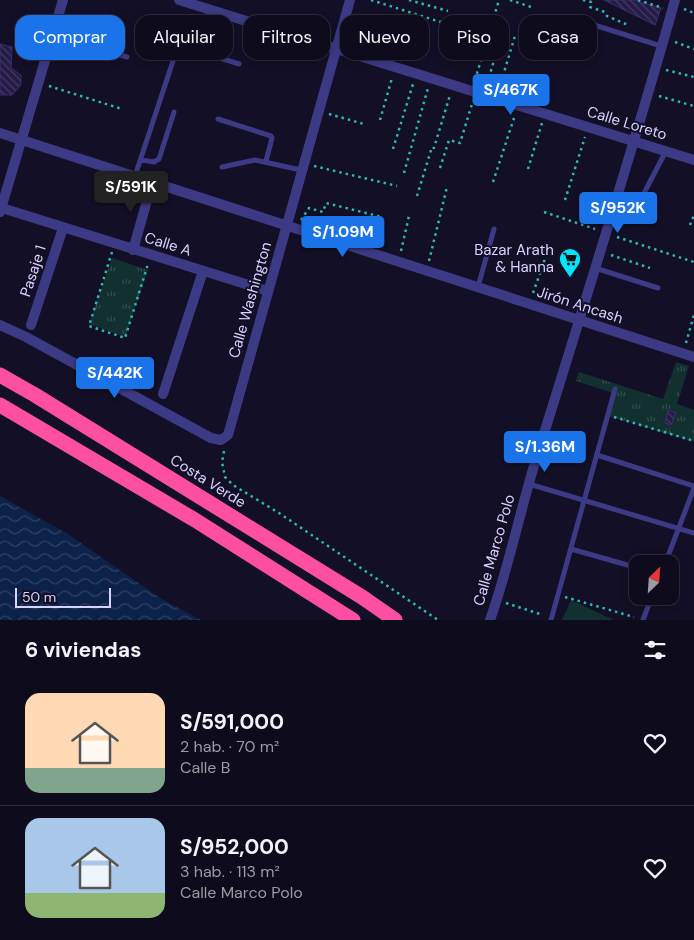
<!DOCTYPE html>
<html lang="es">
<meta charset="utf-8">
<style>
body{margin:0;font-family:"DM Sans",sans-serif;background:#171425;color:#f1f3f6;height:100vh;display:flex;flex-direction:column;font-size:19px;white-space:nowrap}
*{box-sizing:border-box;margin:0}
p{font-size:16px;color:#9b9ba3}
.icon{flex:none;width:28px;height:28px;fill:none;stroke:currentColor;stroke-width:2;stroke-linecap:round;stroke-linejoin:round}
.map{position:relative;height:620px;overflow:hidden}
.panel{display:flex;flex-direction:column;background:#0e0b1c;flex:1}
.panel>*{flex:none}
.banner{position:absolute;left:15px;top:15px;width:665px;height:45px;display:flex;gap:10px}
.needle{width:32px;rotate:25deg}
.controls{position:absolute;left:629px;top:555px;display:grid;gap:10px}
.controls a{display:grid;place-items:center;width:50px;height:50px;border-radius:10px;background:#0e0b1c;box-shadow:0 2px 8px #0003,0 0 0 1px #2e2b3b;font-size:25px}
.scale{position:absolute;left:15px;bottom:12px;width:96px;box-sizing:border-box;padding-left:5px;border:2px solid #d9d4ff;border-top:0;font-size:14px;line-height:18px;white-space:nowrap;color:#d9d4ff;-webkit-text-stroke:4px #130f26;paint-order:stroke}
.price{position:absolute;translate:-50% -42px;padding:0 11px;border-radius:5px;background:#1a73e8;color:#fff;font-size:16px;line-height:32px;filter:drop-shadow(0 1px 2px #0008)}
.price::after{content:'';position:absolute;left:50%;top:30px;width:15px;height:11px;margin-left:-8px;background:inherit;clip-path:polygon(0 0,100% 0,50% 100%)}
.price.selected{background:#222;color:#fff}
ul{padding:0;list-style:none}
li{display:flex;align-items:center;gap:15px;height:125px;padding:0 25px}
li+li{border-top:1px solid #2e2b3b}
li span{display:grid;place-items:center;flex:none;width:140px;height:100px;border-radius:15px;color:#555}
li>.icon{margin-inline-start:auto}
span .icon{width:60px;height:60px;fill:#fffc;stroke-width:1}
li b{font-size:21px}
h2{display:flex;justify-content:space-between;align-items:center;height:60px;padding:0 25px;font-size:21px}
.tag{padding:0 18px;border-radius:15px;background:#0e0b1c;box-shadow:0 2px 8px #0003,0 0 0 1px #2e2b3b;font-size:18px;line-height:45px}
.tag.selected{background:#1a73e8;color:#fff}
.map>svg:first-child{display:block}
.grass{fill:url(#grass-tufts)}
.pitch{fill:#12302f}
.water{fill:url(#water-waves)}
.building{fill:url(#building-back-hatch);stroke:#3b2d73}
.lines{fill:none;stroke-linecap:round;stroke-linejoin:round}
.path{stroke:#2fb8b0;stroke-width:2.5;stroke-dasharray:2.5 4;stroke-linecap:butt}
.lane{stroke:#3d3a85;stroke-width:5}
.street{stroke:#3d3a85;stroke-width:10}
.highway{stroke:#ff4fa3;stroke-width:15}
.labels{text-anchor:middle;stroke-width:4;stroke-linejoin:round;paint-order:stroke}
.street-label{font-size:15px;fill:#d9d4ff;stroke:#130f26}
.poi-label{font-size:15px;fill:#d9d4ff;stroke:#130f26;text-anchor:end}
</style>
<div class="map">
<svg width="694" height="620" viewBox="0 0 694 620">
<defs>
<pattern id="grass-tufts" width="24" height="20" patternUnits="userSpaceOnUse" patternTransform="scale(1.25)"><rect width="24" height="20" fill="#12302f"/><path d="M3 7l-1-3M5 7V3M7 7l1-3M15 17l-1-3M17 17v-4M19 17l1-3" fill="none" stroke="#344d4e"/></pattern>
<pattern id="water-waves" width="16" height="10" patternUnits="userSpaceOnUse" patternTransform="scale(1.25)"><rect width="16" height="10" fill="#0c2248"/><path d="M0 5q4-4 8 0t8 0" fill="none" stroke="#2f4163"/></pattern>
<pattern id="building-back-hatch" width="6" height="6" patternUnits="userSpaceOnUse" patternTransform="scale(1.25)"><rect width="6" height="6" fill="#241b47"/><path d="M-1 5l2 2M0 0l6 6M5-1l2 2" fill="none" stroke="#433b63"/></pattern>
</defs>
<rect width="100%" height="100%" fill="#130f26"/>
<path class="grass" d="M112,258L148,270L125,337L89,324Z
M676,362L689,366L677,404L694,410V442L609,416L616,394L576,381L579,372L663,399Z"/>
<path class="pitch" d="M571,600L614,620H562Z"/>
<path class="water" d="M0,496L68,534L160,598L201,620H0Z"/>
<path class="building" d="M604,0H634L661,8L655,25Z
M0,44L12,47L11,68L21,75V85L12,95H0Z
M668,410L676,413L671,425L665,423Z"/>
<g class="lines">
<path class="path" d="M371,0L447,24
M409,0L448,11
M510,0L531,7
M583,0L591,2L590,7L605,12L607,16L628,25
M638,0L663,8
M684,9L694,13
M675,42L694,49
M666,70L694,77
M475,80L499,0
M487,84L503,30
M49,86L122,109
M499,89L515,36
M659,96L694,106
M329,114L364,124
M380,120L392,78
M393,149L413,84
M314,166L397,186
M440,168L449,140L460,143L473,101
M528,169L542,123
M404,173L428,88
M493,182L515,115
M417,196L432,147L434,148L450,95
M565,200L585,137
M544,212L595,229
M301,220L309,208L323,212L326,203L382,217
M690,225L694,215
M617,237L694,262
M401,251L409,216
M112,252L89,326L125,338L148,264
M611,255L650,268
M429,261L447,187
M533,293L545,259
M686,343L694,315
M614,417L694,441
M224,451L222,462L225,477L233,485L279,513L438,620
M565,597L634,617
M506,603L543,615"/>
<path class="lane" d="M591,24L661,46
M53,34L127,57
M218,119L271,136L272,138L266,161
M141,160L154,162L159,159L174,112
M222,167L255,160L301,170
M135,176L176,52L180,48L186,47L239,64
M643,195L666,151
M595,268L658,288
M478,287L494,229
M597,455L694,486
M529,484L694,533
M571,549L638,568
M665,564L694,488
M551,620L615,389
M643,620L652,596"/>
<path class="street" d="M179,0L694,160
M0,133L694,357
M2,208L268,291
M0,212L63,0
M133,250L152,183
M0,325L26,337L211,438L221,440L228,435L350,0
M31,325L63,228
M163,394L203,271
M490,620C509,567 520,510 537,456C584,305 632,153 675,0"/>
<path class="highway" d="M0,375L35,395L362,597L395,620
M0,405L195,520L353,620"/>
</g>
<defs>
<g id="supermarket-pin" transform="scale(1.125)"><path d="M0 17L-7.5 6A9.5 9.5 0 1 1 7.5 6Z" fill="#00e5ff" stroke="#130f26"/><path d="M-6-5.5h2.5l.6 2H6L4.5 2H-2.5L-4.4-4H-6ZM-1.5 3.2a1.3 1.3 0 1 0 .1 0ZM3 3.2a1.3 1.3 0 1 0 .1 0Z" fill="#111"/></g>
</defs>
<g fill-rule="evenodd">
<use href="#supermarket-pin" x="570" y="259"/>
</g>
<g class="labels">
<g class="street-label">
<text transform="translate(627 123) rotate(17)" y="5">Calle Loreto</text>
<text transform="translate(168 244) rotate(17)" y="5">Calle A</text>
<text transform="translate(33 271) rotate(-72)" y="5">Pasaje 1</text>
<text transform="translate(250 300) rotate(-74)" y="5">Calle Washington</text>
<text transform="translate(580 305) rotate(18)" y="5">Jirón Ancash</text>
<text transform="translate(208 481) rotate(32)" y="5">Costa Verde</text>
<text transform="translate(494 550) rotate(-74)" y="5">Calle Marco Polo</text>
</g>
<g class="poi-label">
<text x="554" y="255">Bazar Arath<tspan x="554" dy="17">&amp; Hanna</tspan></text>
</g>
</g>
</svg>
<div class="controls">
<a><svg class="needle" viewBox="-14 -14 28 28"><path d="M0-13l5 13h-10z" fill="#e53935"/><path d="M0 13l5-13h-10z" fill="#9b9ba3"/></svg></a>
</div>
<div class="scale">50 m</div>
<b class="price" style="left:511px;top:116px">S/467K</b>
<b class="price selected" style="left:131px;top:213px">S/591K</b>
<b class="price" style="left:618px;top:234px">S/952K</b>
<b class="price" style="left:343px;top:258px">S/1.09M</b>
<b class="price" style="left:115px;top:399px">S/442K</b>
<b class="price" style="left:545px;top:473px">S/1.36M</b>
<div class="banner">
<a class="tag selected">Comprar</a>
<a class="tag">Alquilar</a>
<a class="tag">Filtros</a>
<a class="tag">Nuevo</a>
<a class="tag">Piso</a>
<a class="tag">Casa</a>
</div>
</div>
<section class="panel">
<h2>6 viviendas<svg class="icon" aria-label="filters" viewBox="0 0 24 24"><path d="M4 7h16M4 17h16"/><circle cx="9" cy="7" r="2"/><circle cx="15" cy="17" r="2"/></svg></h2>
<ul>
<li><span style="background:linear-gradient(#ffd9b3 75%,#7fa58c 0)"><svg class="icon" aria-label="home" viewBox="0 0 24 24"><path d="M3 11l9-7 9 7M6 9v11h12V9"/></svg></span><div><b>S/591,000</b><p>2 hab. · 70 m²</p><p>Calle B</p></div><svg class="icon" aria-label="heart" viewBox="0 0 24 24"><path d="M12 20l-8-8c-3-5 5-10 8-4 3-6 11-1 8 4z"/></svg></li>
<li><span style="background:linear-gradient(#a9c7e8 75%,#8fb573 0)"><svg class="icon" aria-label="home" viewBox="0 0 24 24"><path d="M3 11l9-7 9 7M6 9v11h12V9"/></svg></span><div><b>S/952,000</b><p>3 hab. · 113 m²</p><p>Calle Marco Polo</p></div><svg class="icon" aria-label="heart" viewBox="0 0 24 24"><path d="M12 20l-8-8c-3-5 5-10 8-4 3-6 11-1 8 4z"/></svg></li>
</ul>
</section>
